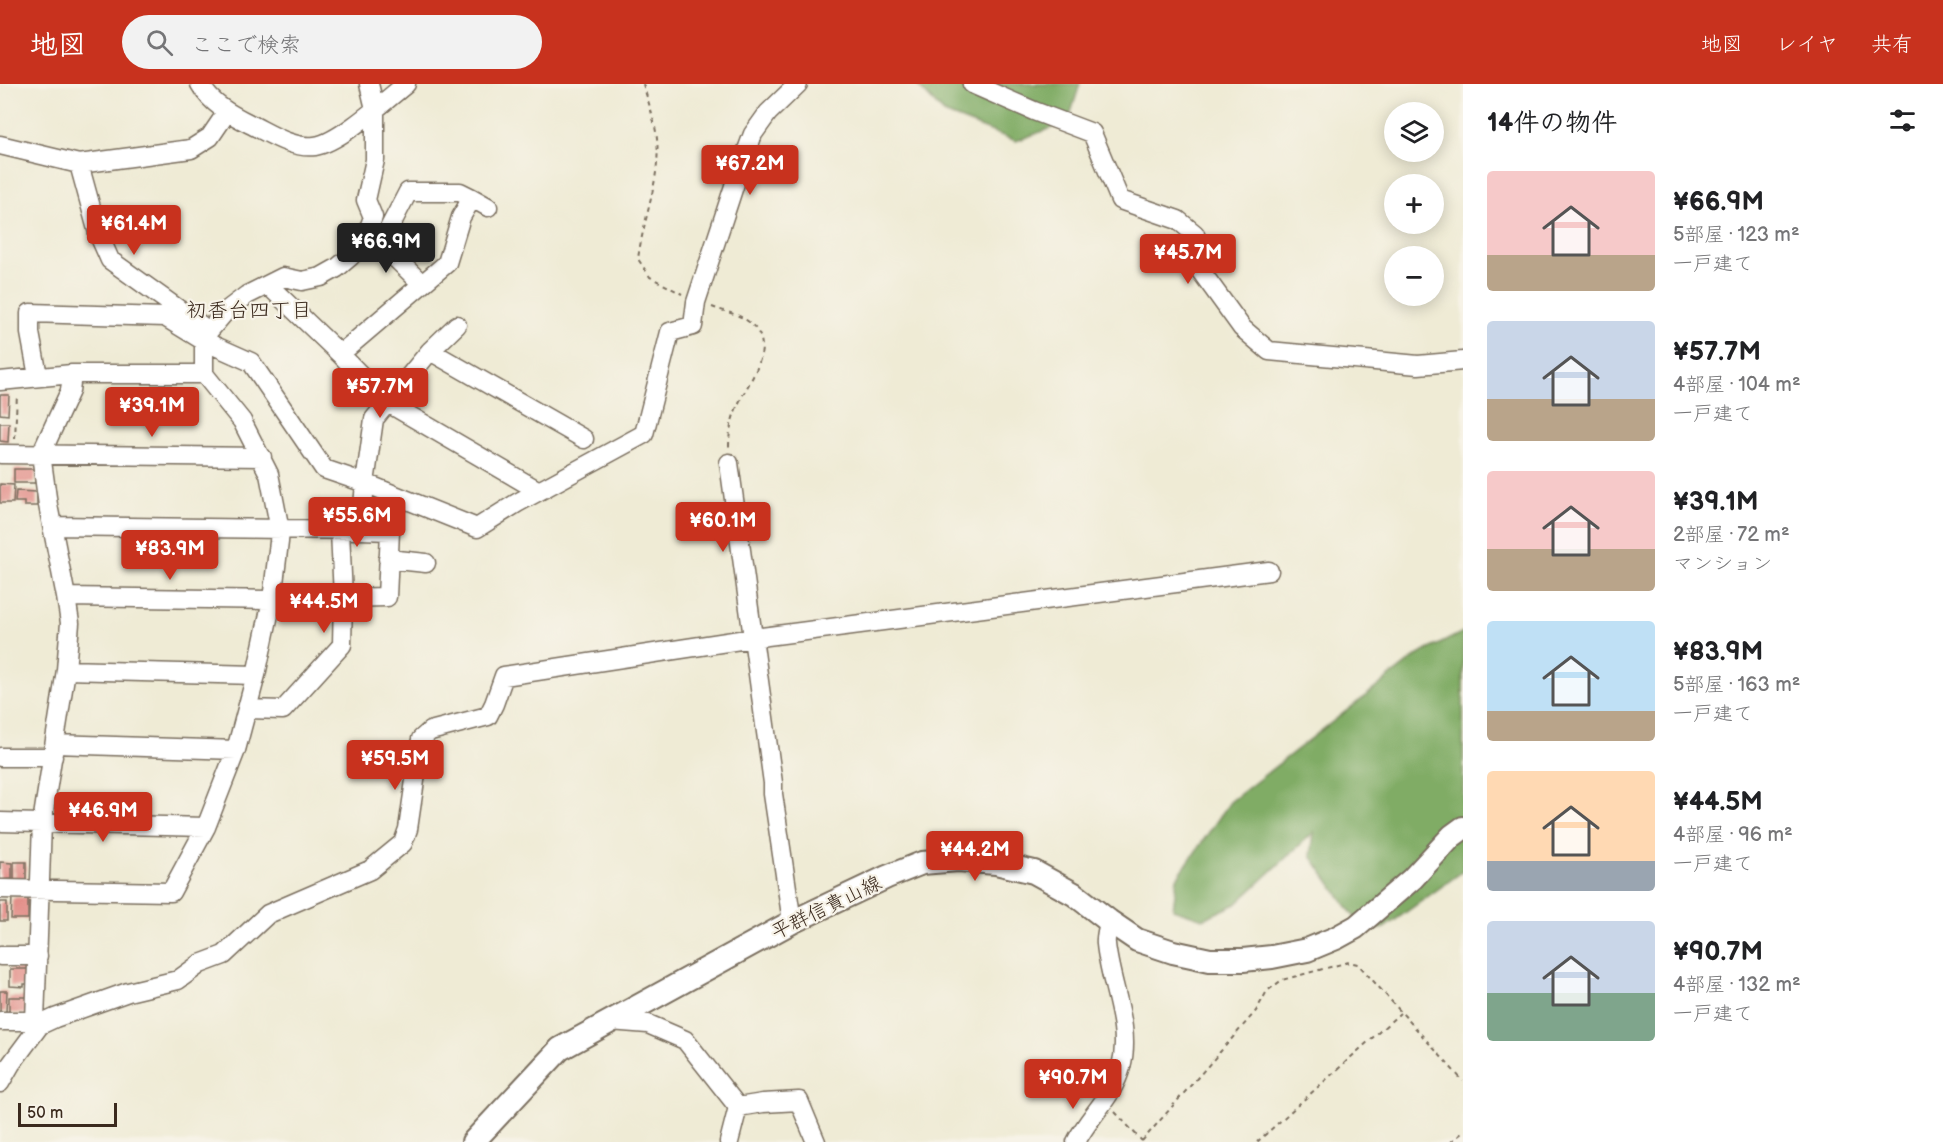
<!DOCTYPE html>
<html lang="ja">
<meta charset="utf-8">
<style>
body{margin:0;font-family:"Balsamiq Sans","Klee One",sans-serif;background:#f2f2f2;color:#202124;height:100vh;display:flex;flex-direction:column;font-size:22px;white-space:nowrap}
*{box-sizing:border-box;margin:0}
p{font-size:20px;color:#757577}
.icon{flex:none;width:33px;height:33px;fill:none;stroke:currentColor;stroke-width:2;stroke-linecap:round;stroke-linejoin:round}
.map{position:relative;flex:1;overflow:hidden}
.details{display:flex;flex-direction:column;background:#fff;width:480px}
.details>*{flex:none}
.buttons{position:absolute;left:1384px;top:18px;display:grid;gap:12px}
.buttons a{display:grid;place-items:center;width:60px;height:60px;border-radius:50%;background:#fff;box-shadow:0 3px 15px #0003;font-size:30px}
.scale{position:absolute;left:18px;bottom:15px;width:99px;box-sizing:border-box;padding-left:6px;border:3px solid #3b2a1e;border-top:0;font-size:16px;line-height:21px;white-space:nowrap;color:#3b2a1e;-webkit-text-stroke:4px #f7f3e8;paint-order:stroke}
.price{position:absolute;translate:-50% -51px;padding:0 14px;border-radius:6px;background:#c8321e;color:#fff;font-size:20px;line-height:39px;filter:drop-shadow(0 2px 3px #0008)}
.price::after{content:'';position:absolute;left:50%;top:36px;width:18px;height:14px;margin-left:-9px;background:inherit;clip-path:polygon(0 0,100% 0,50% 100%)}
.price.current{background:#222;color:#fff}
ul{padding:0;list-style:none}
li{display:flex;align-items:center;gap:18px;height:150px;padding:0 24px}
li span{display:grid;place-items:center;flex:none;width:168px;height:120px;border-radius:6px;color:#555}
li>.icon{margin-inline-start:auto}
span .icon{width:72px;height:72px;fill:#fffc;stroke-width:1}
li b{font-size:26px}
h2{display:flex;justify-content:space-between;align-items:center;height:72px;padding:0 24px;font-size:26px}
header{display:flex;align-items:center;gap:36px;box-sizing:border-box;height:84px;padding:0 30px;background:#c8321e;color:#fff}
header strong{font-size:28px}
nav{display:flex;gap:33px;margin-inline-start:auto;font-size:21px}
.search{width:420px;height:54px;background:#f2f2f2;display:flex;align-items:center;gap:15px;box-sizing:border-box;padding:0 21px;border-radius:33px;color:#757577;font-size:22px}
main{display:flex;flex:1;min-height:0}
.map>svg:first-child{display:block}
.forest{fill:#80ac65;stroke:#5e6b42;stroke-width:1.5}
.building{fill:#e38f89}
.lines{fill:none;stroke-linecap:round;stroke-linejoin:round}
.minor-casing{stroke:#7a6e5e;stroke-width:21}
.major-casing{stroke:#7a6e5e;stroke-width:26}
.path{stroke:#7a6e5e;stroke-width:2;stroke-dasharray:4.5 4.5;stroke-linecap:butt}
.minor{stroke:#fff;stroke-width:18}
.major{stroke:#fff;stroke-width:22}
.labels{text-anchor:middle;stroke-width:4.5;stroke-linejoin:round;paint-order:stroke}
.street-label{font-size:20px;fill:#3b2a1e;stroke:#f7f3e8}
.neighbourhood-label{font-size:21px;fill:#3b2a1e;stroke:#f7f3e8}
</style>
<header>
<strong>地図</strong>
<div class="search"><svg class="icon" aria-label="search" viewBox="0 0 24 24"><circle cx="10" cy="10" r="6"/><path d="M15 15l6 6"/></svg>ここで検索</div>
<nav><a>地図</a><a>レイヤ</a><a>共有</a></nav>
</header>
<main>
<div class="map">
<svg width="1463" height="1058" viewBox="0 0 1463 1058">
<rect width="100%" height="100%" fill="#f7f3e8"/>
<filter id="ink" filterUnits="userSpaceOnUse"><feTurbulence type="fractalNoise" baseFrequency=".0167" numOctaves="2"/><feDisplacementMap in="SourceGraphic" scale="12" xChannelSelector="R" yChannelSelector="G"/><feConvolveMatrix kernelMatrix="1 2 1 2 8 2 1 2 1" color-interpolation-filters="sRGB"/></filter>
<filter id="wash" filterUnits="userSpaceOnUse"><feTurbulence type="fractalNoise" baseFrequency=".008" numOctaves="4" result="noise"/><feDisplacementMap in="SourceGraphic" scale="24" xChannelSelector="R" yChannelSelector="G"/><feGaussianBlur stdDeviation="1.35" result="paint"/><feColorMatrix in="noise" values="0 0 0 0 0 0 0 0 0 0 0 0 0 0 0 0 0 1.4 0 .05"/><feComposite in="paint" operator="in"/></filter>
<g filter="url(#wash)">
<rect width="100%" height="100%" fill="#efebd5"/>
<path class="forest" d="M916,0H1080L1068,38L1016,57L944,29Z
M1463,548V787L1384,844L1365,848L1311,772L1314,748L1236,820L1203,835L1173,825L1177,794L1230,718L1418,571Z"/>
<g id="blocks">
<path class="building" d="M0,311H9L8,331L0,330Z
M0,339H9L8,358L0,357Z
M14,385H36L35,399H14Z
M0,400L14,401L13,419H0Z
M16,407L37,408V422H24V418H15Z
M0,778L12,779V795L0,796Z
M14,778H26V799L14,798Z
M12,813H28V835H11Z
M0,818H7V837H0Z
M10,885H31L30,900H24V903L10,902Z
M0,907H7L6,928H0Z
M9,913H29L28,930L9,929Z"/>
</g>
</g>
<g filter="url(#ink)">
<use href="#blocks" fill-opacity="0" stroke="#7a6e5e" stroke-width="1.5"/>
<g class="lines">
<g class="minor-casing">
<path id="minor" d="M200,0C211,20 230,30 250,40C269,49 292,65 315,62C339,59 386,16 406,0
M972,0L1034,27L1092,49L1120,116L1178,136L1195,150L1200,186L1242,244L1269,267L1418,281L1463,277
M0,61L79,80L191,65L210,53L227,28
M79,80L98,149L110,176L209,247
M472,114L488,123
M370,157L381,160L422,200
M268,201L340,270L388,319L539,407
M430,267L584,355
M340,270L447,179L461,133L472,114L460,108H408L381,160
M38,292L30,249V229L165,233L204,257L251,278L324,385L365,399L477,444L517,419L644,350L670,248L693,242L696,218L737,93L753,50L768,29L798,0
M0,297L72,290
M0,370L262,373
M729,379L773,699V710L792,838
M52,442L361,446L365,399L374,335L430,267L457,241
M388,475L426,479
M66,513L272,516
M343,514L387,513L390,447L361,446
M66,586L256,591
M247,625L283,626L342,561L343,514L340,446
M55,660L236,666
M0,673H53
M0,738L206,743
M0,805L171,808L206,743L236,666L256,591L272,516L279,458L280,446L269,390L242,337L204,290V257L209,247L226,227L247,211L283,193L302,197L321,193L337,184L350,173L365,155L373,133L366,116L375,76V25L369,0
M0,872H38
M0,937H35L40,941
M35,937L42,739L66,586L70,539L66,513L48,421L41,370L70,307L72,290H204
M610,937L648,940L685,956L738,1023
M0,999L11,980L40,941L55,934L128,908L178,896L200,880L224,871L268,830L370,786L403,759L408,745L421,655L430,647L488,632L494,620L504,592L753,554L1269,487
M738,1023L763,1019L799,1017L816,1058
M729,1058L738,1023
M1076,1058C1089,1032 1113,1013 1121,983C1132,943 1110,901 1106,860C1105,853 1108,845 1109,837"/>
</g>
<g class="major-casing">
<path id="major" d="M473,1058L560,965L792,838L887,793L922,779L958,776L996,779L1034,788L1074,810L1109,837L1137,856L1173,868L1210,876H1243L1272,873L1307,866L1336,854L1356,843L1412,795L1452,752L1463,744"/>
</g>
<path class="path" d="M643,0C648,17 655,37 657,55C661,95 643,135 638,175L650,193L682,210
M712,223C722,227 734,229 743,234C783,258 749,295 737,323C731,337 729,349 729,364
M15,355L17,310
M1115,1028L1142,1057
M1142,1057L1256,927L1267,907L1282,896L1349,878L1358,880L1463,997
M1257,1058L1400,929
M1451,1058L1463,1048"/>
<use href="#minor" class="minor"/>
<use href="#major" class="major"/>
</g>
</g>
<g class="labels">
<g class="street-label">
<text transform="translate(826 823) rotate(-26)" y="7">平群信貴山線</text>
</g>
<g class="neighbourhood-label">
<text x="249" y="233">初香台四丁目</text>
</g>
</g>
</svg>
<div class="buttons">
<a><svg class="icon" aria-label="layers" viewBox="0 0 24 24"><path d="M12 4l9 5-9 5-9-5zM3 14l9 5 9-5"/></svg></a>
<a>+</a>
<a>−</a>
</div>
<div class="scale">50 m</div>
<b class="price" style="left:750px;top:112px">¥67.2M</b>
<b class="price" style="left:134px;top:172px">¥61.4M</b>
<b class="price current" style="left:386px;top:190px">¥66.9M</b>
<b class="price" style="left:1188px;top:201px">¥45.7M</b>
<b class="price" style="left:380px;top:335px">¥57.7M</b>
<b class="price" style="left:152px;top:354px">¥39.1M</b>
<b class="price" style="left:357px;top:464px">¥55.6M</b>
<b class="price" style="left:723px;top:469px">¥60.1M</b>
<b class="price" style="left:170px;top:497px">¥83.9M</b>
<b class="price" style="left:324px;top:550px">¥44.5M</b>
<b class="price" style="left:395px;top:707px">¥59.5M</b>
<b class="price" style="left:103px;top:759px">¥46.9M</b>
<b class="price" style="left:975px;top:798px">¥44.2M</b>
<b class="price" style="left:1073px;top:1026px">¥90.7M</b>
</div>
<section class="details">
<h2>14件の物件<svg class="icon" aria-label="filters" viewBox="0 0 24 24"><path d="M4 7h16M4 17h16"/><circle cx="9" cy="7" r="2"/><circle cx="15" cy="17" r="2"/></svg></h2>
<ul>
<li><span style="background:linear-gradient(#f6c9c9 70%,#b9a48a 0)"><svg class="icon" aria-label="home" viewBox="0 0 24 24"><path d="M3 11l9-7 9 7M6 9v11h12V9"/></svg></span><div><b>¥66.9M</b><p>5部屋 · 123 m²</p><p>一戸建て</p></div></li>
<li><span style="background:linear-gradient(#c9d6e8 65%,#b9a48a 0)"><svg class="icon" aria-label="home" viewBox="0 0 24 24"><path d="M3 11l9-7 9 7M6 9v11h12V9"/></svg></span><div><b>¥57.7M</b><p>4部屋 · 104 m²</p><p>一戸建て</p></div></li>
<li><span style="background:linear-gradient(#f6c9c9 65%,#b9a48a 0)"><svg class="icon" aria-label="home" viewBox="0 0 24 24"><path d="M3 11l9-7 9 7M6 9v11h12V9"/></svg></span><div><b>¥39.1M</b><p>2部屋 · 72 m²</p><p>マンション</p></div></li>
<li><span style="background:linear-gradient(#bfe0f5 75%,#b9a48a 0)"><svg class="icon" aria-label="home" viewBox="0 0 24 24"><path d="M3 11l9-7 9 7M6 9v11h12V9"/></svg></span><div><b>¥83.9M</b><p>5部屋 · 163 m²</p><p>一戸建て</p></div></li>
<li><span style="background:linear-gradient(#ffd9b3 75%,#9aa5b1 0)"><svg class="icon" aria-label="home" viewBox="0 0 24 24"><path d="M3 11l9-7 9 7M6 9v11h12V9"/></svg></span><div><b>¥44.5M</b><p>4部屋 · 96 m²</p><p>一戸建て</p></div></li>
<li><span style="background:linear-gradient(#c9d6e8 60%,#7fa58c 0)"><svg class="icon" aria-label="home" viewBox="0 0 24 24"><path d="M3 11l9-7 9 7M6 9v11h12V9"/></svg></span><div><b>¥90.7M</b><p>4部屋 · 132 m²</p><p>一戸建て</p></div></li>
</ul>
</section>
</main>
